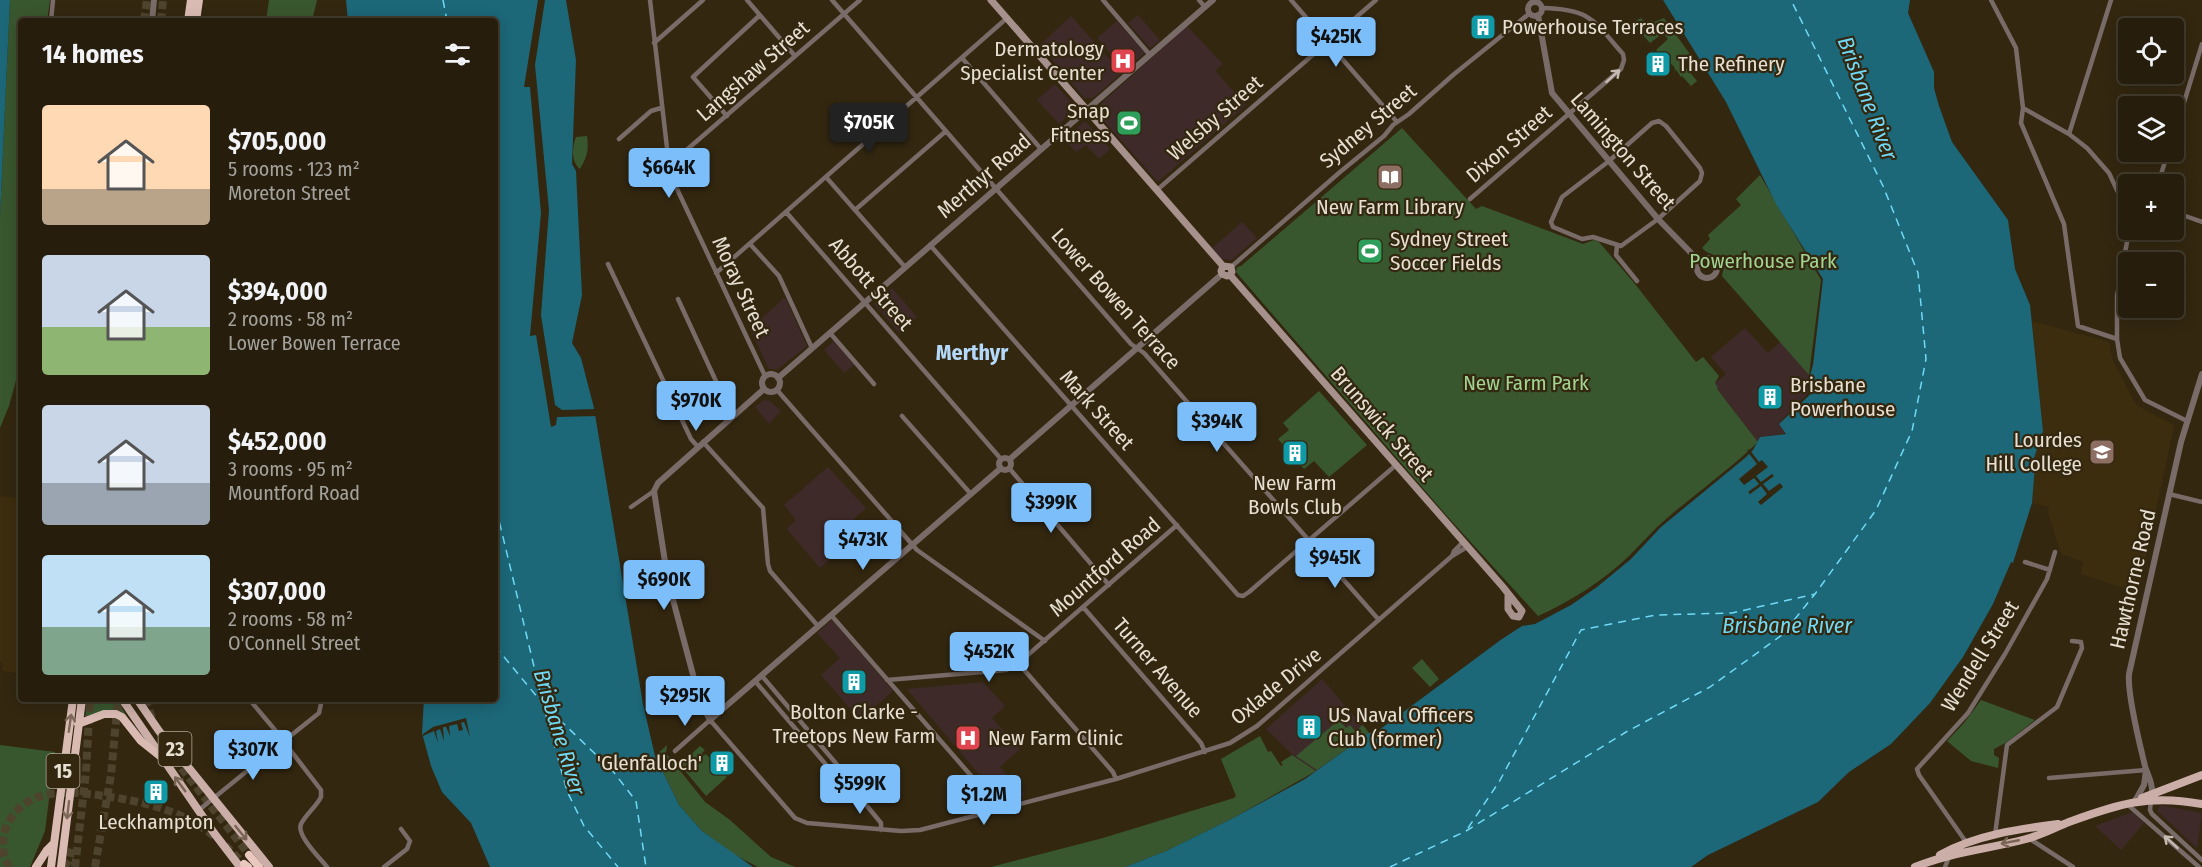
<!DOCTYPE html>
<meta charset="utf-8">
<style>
body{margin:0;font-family:"Fira Sans Condensed",sans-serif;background:#2e2615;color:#f1f3f6;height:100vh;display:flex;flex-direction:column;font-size:22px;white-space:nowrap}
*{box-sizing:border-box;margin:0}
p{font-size:20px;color:#a4a29d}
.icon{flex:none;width:33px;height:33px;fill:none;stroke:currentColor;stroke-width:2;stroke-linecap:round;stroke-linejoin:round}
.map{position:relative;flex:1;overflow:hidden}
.panel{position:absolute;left:18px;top:18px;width:480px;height:684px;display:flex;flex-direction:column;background:#261d0c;border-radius:6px;box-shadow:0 3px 15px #0003,0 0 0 2px #423b2d}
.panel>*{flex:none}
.tools{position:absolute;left:2118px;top:18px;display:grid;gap:12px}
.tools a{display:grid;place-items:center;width:66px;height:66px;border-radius:6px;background:#261d0c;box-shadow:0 3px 15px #0003,0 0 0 2px #423b2d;font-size:30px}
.price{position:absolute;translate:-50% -51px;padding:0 14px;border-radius:6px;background:#7cbef9;color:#111;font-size:20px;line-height:39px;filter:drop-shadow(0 2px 3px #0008)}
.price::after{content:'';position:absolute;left:50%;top:36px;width:18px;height:14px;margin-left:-9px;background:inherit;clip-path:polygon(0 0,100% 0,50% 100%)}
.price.active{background:#222;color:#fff}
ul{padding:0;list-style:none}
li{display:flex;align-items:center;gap:18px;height:150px;padding:0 24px}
li span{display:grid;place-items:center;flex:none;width:168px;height:120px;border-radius:6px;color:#555}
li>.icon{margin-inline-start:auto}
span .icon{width:72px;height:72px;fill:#fffc;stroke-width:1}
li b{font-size:26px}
h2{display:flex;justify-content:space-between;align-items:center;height:72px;padding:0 24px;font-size:26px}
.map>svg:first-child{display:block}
.commercial{fill:#3e2a29}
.built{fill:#3d2d0f}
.green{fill:#39572f}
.water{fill:#1c6778}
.pier{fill:#332710}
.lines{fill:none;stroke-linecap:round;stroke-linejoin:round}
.ferry{stroke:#70daf6;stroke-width:1.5;stroke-dasharray:8 6;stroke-linecap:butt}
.motorway-tunnel{stroke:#4e432d;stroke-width:8;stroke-dasharray:8 4;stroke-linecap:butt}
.minor{stroke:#796b68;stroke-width:4.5}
.tertiary{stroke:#796b68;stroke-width:6}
.secondary{stroke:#a7918c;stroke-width:7}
.primary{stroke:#caaea7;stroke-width:8}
.trunk{stroke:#dabbb4;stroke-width:8}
.motorway{stroke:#eac8c0;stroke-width:8}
.oneway{stroke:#c6bcb2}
.oneway2{stroke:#7e6a5a}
.oneway3{stroke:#776454}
.labels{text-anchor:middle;stroke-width:4.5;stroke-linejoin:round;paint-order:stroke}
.shield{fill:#332710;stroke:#b1a897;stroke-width:1.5}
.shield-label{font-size:20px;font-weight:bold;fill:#e7dfd1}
.poi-label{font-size:21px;fill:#e7dfd1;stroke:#332710;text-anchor:start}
.street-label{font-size:21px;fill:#e7dfd1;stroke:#332710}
.park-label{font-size:21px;fill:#a1d491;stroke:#332710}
.water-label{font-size:22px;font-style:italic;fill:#70daf6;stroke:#332710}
.neighbourhood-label{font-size:22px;font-weight:bold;fill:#b5d9fa;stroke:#332710}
</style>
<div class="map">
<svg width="2202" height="867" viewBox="0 0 2202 867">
<rect width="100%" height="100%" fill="#332710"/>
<path class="commercial" d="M1138,15L1160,40L1150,48L1128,23Z
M1071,16L1122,73L1093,98H1084L1040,45Z
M1117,21L1145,53L1124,70L1097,38Z
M1187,26L1223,64L1216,70L1217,73L1246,105L1158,182L1094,110Z
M1055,84L1076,108L1059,124L1037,100Z
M1085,121L1110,149L1099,159L1086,145L1076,152L1064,139Z
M1242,222L1257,238L1232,260L1221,259L1212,248Z
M892,288L917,317L899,333L874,304Z
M785,297L807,346L778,369H769L750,329Z
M1745,328L1768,353L1781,341L1809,375V379L1815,386L1779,423L1787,433L1760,437L1758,442L1717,389L1715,383L1726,374L1711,357Z
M834,341L854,365L844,373L824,350Z
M764,400L770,401L781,411L769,424L755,407Z
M828,467L866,508L843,529L852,540L820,568L787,529L796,520L784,505Z
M832,620L893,691L860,720L821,675L840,658L817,633Z
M1322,679L1369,733L1316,771L1297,759L1266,729Z
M983,682L1005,706L992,718L1020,749L1000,767L1025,795L1002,802L907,689Z
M2160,805L2202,813L2197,848L2157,811Z
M2133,812L2144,823L2121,850L2095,826Z"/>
<path class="built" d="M2032,321L2109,342L2112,359L2136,405L2172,424L2174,427L2138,593L2081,574L2083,562L2061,554L2048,513L2049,507L2032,503L2035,466L2034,458L2043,431Z
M0,496L21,498V674L3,671V665L0,661Z"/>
<path class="green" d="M10,0H50L47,21H21V373L17,377L9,406L0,428V217Z
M269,0H317L312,21H266Z
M1641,18L1647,24L1651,20L1654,22L1664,18L1692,57L1683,64L1697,81L1691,86L1682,76L1681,77L1677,71L1674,69L1675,68L1666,58L1664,59L1656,50L1668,39L1663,33L1650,43L1632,23Z
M1402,128L1476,209L1482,206L1583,244L1594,240L1599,242L1635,284L1696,362L1703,357L1719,376L1715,383L1718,388L1717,389L1758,442C1729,470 1696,493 1666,519C1653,530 1642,543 1630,555C1603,581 1571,601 1538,616L1447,516L1236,272L1237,267L1241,266Z
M587,136C589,150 587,157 580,169C571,162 572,147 576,137Z
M1760,175L1821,280L1809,375L1722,276C1728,252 1712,259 1702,248L1710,239L1708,235L1741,205L1736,199Z
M1319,391L1367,445L1329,477L1314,461L1304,469L1278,439L1289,430L1283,423Z
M1422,659L1439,679L1430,687L1412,668Z
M88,699H117L127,717L121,712L85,718Z
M1981,700L2035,720L2007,742L1994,749V755L1999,758L1998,768L1971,761L1947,741L1964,723Z
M1339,720L1346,728L1350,725L1355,731L1363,725L1369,733L1317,770L1296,756Z
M1260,736L1268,752L1271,751L1281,766L1283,765L1281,762L1292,755L1316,771L1233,818L1166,851L1125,867H991L1103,838L1234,798L1236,796L1221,759Z
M0,745L55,752L45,831L30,867H0Z
M667,745L666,753L705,802L730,820L771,857L795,867H758L733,854L702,831L679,805L655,756Z
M700,746L705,750L702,753L703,756L706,754L720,770L718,772L720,774L722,772L727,777L706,796L680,765Z"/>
<path class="water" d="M0,0H10L0,217Z
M346,0H566L576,60L572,164L576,171L582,295L572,343L581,358L594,408L643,704L655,756L679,805L702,831L753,867H490L471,823L442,792L431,766L422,733L424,699H495V21H348Z
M1663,0H1910L1908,13L1934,72V88L1939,106L1952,142L2008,220L2015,269L2030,305L2043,431L2034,458L2035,466L2032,503L2013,563L2011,562L1993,604L1963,657L1930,703L1891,744L1849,772L1818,802L1708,855L1691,867H1125L1166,851L1233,818L1305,779L1369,733L1379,730L1502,639L1522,626L1535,624L1571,605L1597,587L1631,559L1661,527L1745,458L1753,450L1760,437L1786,434L1779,424L1816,389L1809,379L1813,365L1823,279L1776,204L1726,102Z"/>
<path class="pier" d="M538,0H545L535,65L549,210L541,315L555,405L562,410L596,409L597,416L557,417L556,425L551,427L536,335L530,336L541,213L530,87H524Z
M1749,449L1759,462L1762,460L1768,467L1756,476L1761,482L1772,474L1774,476L1763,484L1769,491L1780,483L1783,487L1761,505L1758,502L1767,494L1761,486L1750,494L1748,492L1759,484L1754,478L1744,485L1739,479L1757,464L1747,451Z
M466,718L470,737L464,722L461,723L463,730L459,731L457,724L449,726L450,736L446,727H443L444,741L440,729L436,731L438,743L434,731L423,736V734L433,727Z"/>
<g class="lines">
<path class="ferry" d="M443,0L447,21
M495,495L497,512L543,704L567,791L584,826L618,867
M495,646L543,704L612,770L636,801L646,867
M1468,828L1499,782L1581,630L1656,615L1732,613L1815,594
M1390,867L1466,831L1626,732L1710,687L1782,635L1815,594L1876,510L1912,431L1926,359L1918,273L1883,186L1791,0"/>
<path class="motorway-tunnel" d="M144,21L147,0
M161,21L163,0
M145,699L152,718
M162,738L183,770L249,855
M225,845L244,864
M10,867C1,856 1,841 6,828C23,786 69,791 105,796C145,802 184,811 215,837
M64,867L69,860L73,845
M75,867L86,772L90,699
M95,867L111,775L118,699"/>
<path class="minor" d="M650,0L670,174L765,376
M747,0L795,56
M832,0L1131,344L1144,353L1379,620
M1103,0L1150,55
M1199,0L1205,7
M1291,0L1397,122
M1991,0L2016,48L2023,108L2069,134L2087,148L2109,173L2123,203L2126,218L2127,242L2117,296V339L2120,358L2145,400L2187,421
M51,21L53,0
M654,43L703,0
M962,58L1041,149
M2023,108L2021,123L2064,224L2078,326L2117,339
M727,116L693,77L760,15
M1659,121L1666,126L1700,168L1702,173L1700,181L1658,219L1621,246L1593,237L1582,239L1553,227L1551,222L1562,197L1609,161L1652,123Z
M2069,134L2111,0
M2174,135L2202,44
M619,139L651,111L661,108
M668,166L860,0
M826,177L905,267
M2158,184L2168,152
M1157,190L1376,0
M1470,199L1621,69L1624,60L1623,54C1593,20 1591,9 1542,8
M855,210L946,131
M786,212L1001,459
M2174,212L2202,222
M750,244L779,276L812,348
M930,245L1238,595L1243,596L1249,592L1396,465
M1617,246L1616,255L1637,281
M608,264L691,439L698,447
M1231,267L1340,172L1384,136L1393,125L1409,114L1453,75L1530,13
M716,273L1007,18
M678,299L727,405L736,414
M830,333L874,384
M777,390L917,550L1045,641
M902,416L970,493
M703,442L763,508L768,564L770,571L818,626
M1009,468L1109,585
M2169,494L2202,502
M631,507L654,491
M1452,556L1454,551L1463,542
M2025,562L2050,570
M1083,607L1201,743L1205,752
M831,615L993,801L998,811
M1019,664L1113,772L1116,779
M762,676L856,787L858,795L881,823V830
M887,680L1006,670L1014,667L1177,525
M755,681L850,793L858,795
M249,699L280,736
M278 741a6 6 0 1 1 12 0a6 6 0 1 1-12 0Z
M289,737L319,713L322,699
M288,747L321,790V797C316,807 306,814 301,824C296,835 320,858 327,867
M675,751L710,720L795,818L807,823L901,831L920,830L1116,779L1230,743L1257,726L1452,556L1467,547
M2049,778L2146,770
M2151,800L2150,810L2152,814L2202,860
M2127,804L2199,867
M199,810L279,745
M1995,835L2007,745L2057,707L2082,648L2081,642L2072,641
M2031,838L2033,841L2073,867
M1966,842L1919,775L1917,769L1968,713L2005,654L2047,579L2055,552
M384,867L407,849L410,841L401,829
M1945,867L1949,857"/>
<path class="tertiary" d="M1528 9a7 7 0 1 1 14 0a7 7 0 1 1-14 0Z
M1538,15L1552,93L1658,219L1699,261
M152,21L154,0
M1697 268a10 10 0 1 1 20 0a10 10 0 1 1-20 0Z
M762 383a9 9 0 1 1 18 0a9 9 0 1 1-18 0Z
M778,378L1213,0
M764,389L658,483L654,491L668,581L700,701L710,720L1001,468
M999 464a6 6 0 1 1 12 0a6 6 0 1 1-12 0Z
M1010,459L1222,274
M2152,793C2153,783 2148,776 2145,766C2140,745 2127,695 2129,674L2181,442L2202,374
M2135,801L2144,785L2146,770"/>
<path class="secondary" d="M991,0L1223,266
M1223,266L1221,271L1222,274L1227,276L1230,275
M1223,266L1231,267L1232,272L1230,275
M1230,275L1503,587L1522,611L1519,617L1513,616L1508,609V596"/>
<path class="primary" d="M122,699L214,833L240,867
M137,699L159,731L269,867
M2142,798L2202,775
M1940,855C1975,835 2019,829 2058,824
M1915,867C1951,852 1989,849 2026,839C2041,835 2054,828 2069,822C2118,804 2149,794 2202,804"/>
<path class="trunk" d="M188,21L191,0
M196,21L199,0
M78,724L104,714H116L122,717L141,741L161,757
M36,867L47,850L54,843
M51,867L73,699
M61,867L82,699"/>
<path class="motorway" d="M249,855L259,867
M244,864L248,867"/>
</g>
<defs><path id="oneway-shaft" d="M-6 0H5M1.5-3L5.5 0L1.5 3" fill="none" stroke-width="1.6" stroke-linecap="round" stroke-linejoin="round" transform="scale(1.5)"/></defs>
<g class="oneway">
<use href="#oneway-shaft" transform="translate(1613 76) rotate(-42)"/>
<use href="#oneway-shaft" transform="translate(2171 842) rotate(-138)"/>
</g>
<g class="oneway2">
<use href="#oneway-shaft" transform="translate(70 723) rotate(-82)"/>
<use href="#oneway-shaft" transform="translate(68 810) rotate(97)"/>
</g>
<g class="oneway3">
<use href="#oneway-shaft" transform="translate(180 784) rotate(-126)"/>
<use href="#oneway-shaft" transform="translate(241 833) rotate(51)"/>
<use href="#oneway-shaft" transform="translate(2010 842) rotate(169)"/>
</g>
<defs>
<g id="building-square" transform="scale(1.35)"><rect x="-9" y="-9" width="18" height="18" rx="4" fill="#0f9aa8" stroke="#332710"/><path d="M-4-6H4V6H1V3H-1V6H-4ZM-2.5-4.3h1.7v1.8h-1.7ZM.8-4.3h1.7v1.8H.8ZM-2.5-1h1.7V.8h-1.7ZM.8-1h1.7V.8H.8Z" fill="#fff"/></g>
<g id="hospital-square" transform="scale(1.35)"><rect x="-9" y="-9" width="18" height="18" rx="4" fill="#e0444e" stroke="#332710"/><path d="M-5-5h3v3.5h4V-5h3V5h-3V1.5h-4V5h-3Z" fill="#fff"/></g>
<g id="stadium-square" transform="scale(1.35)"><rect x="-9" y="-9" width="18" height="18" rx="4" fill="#2e9e5b" stroke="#332710"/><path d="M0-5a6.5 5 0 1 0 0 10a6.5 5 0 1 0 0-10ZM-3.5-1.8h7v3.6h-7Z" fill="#fff"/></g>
<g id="library-square" transform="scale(1.35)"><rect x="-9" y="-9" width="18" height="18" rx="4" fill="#8d6e63" stroke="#332710"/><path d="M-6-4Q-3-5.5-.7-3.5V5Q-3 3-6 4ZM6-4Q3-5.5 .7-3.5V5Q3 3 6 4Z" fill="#fff"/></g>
<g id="school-square" transform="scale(1.35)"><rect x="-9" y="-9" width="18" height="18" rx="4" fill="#8d6e63" stroke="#332710"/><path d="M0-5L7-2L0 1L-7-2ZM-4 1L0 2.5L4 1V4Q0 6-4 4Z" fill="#fff"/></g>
</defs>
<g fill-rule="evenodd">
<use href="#building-square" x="1483" y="27"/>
<use href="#hospital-square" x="1123" y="61"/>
<use href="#building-square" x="1658" y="64"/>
<use href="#stadium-square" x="1129" y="123"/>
<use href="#library-square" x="1390" y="177"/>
<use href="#stadium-square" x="1370" y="251"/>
<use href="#building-square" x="1770" y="397"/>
<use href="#school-square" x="2102" y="452"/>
<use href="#building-square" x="1295" y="453"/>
<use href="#building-square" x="854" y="682"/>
<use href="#building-square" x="1309" y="727"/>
<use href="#hospital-square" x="968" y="738"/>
<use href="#building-square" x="722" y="763"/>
<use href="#building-square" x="156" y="792"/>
</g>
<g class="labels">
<g class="shield">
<rect x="158.5" y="732" width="33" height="34" rx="4.5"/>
<rect x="46.5" y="754" width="33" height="34" rx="4.5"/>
</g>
<g class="shield-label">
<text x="175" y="756">23</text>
<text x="63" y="778">15</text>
</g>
<g class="poi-label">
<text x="1502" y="34">Powerhouse Terraces</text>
<text x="1104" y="56" text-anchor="end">Dermatology<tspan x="1104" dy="24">Specialist Center</tspan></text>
<text x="1678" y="71">The Refinery</text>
<text x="1110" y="118" text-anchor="end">Snap<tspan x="1110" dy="24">Fitness</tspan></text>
<text x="1390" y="214" text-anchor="middle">New Farm Library</text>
<text x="1390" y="246">Sydney Street<tspan x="1390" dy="24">Soccer Fields</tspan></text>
<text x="1790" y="392">Brisbane<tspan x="1790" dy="24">Powerhouse</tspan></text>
<text x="2082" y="447" text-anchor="end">Lourdes<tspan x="2082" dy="24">Hill College</tspan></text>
<text x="1295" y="490" text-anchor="middle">New Farm<tspan x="1295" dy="24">Bowls Club</tspan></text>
<text x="854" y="719" text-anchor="middle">Bolton Clarke -<tspan x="854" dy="24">Treetops New Farm</tspan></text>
<text x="1328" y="722">US Naval Officers<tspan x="1328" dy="24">Club (former)</tspan></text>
<text x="988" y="745">New Farm Clinic</text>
<text x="702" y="770" text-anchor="end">'Glenfalloch'</text>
<text x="156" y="829" text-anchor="middle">Leckhampton</text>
</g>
<g class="street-label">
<text transform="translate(753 71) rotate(-41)" y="7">Langshaw Street</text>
<text transform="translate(1215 118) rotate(-41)" y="7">Welsby Street</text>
<text transform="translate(1368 126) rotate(-40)" y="7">Sydney Street</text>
<text transform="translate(1509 144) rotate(-41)" y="7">Dixon Street</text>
<text transform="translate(1623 151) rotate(49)" y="7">Lamington Street</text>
<text transform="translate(984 176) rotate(-41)" y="7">Merthyr Road</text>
<text transform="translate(871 284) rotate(49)" y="7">Abbott Street</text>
<text transform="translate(741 287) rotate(65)" y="7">Moray Street</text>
<text transform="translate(1116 299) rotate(48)" y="7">Lower Bowen Terrace</text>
<text transform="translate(1097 410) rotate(48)" y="7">Mark Street</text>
<text transform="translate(1382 424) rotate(49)" y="7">Brunswick Street</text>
<text transform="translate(1105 567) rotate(-41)" y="7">Mountford Road</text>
<text transform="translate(2133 579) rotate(-77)" y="7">Hawthorne Road</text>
<text transform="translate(1980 656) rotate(-58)" y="7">Wendell Street</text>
<text transform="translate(1158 668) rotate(49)" y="7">Turner Avenue</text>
<text transform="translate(1276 686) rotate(-39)" y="7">Oxlade Drive</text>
</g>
<g class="park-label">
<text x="1763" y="268">Powerhouse Park</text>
<text x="1526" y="390">New Farm Park</text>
</g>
<g class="water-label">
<text transform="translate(1868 98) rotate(69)" y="8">Brisbane River</text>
<text x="1787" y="633">Brisbane River</text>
<text transform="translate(560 732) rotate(73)" y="8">Brisbane River</text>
</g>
<g class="neighbourhood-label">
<text x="972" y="360">Merthyr</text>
</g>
</g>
</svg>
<div class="tools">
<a><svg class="icon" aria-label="locate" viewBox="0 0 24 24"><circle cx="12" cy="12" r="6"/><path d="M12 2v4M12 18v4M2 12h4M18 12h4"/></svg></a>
<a><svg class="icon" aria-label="layers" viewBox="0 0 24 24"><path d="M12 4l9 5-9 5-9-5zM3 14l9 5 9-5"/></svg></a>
<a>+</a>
<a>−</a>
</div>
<b class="price" style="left:1336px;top:68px">$425K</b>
<b class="price active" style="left:869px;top:154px">$705K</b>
<b class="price" style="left:669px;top:199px">$664K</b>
<b class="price" style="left:696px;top:432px">$970K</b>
<b class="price" style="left:1217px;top:453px">$394K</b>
<b class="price" style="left:1051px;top:534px">$399K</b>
<b class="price" style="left:863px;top:571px">$473K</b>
<b class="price" style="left:1335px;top:589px">$945K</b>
<b class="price" style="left:664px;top:611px">$690K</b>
<b class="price" style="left:989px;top:683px">$452K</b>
<b class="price" style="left:685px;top:727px">$295K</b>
<b class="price" style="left:253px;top:781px">$307K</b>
<b class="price" style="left:860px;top:815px">$599K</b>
<b class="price" style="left:984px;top:826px">$1.2M</b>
<section class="panel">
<h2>14 homes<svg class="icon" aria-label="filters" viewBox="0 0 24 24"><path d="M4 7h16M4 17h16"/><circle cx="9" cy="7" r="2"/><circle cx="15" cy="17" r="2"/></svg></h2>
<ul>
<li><span style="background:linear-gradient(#ffd9b3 70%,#b9a48a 0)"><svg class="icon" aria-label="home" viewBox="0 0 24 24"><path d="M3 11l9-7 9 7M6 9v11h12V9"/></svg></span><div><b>$705,000</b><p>5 rooms · 123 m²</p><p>Moreton Street</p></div></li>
<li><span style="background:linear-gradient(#c9d6e8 60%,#8fb573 0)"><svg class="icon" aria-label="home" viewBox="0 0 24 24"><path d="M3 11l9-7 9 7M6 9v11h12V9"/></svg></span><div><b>$394,000</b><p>2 rooms · 58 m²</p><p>Lower Bowen Terrace</p></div></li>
<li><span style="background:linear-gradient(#c9d6e8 65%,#9aa5b1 0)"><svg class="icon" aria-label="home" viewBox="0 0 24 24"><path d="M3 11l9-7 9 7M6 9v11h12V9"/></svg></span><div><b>$452,000</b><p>3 rooms · 95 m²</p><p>Mountford Road</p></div></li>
<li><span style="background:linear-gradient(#bfe0f5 60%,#7fa58c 0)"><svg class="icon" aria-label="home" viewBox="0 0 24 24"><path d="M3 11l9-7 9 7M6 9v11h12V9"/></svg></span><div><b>$307,000</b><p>2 rooms · 58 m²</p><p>O'Connell Street</p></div></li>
</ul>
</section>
</div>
